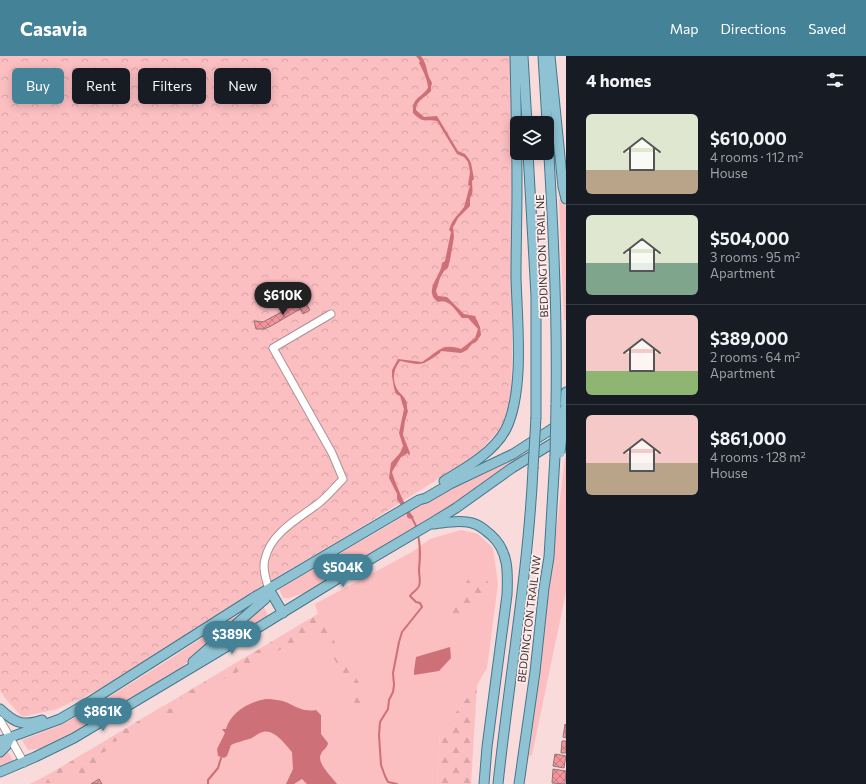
<!DOCTYPE html>
<meta charset="utf-8">
<style>
body{margin:0;font-family:Commissioner,sans-serif;background:#20242c;color:#f1f3f6;height:100vh;display:flex;flex-direction:column;font-size:15px;white-space:nowrap}
*{box-sizing:border-box;margin:0}
p{font-size:13px;color:#9ea1a6}
.icon{flex:none;width:22px;height:22px;fill:none;stroke:currentColor;stroke-width:2;stroke-linecap:round;stroke-linejoin:round}
.map{position:relative;flex:1;overflow:hidden}
.side{display:flex;flex-direction:column;background:#171b24;width:300px}
.side>*{flex:none}
.banner{position:absolute;left:12px;top:12px;width:380px;height:36px;display:flex;gap:8px}
.buttons{position:absolute;left:510px;top:60px;display:grid;gap:8px}
.buttons a{display:grid;place-items:center;width:44px;height:44px;border-radius:6px;background:#171b24;box-shadow:0 2px 10px #0003;font-size:20px}
.price{position:absolute;translate:-50% -34px;padding:0 9px;border-radius:14px;background:#448298;color:#fff;font-size:13px;line-height:26px;filter:drop-shadow(0 1px 2px #0008)}
.price::after{content:'';position:absolute;left:50%;top:24px;width:12px;height:9px;margin-left:-6px;background:inherit;clip-path:polygon(0 0,100% 0,50% 100%)}
.price.selected{background:#222;color:#fff}
ul{padding:0;list-style:none}
li{display:flex;align-items:center;gap:12px;height:100px;padding:0 20px}
li+li{border-top:1px solid #363941}
li span{display:grid;place-items:center;flex:none;width:112px;height:80px;border-radius:6px;color:#555}
li>.icon{margin-inline-start:auto}
span .icon{width:48px;height:48px;fill:#fffc;stroke-width:1}
li b{font-size:17px}
h2{display:flex;justify-content:space-between;align-items:center;height:48px;padding:0 20px;font-size:17px}
.chip{padding:0 14px;border-radius:6px;background:#171b24;box-shadow:0 2px 10px #0003;font-size:14px;line-height:36px}
.chip.selected{background:#448298;color:#fff}
header{display:flex;align-items:center;gap:24px;box-sizing:border-box;height:56px;padding:0 20px;background:#448298;color:#fff}
header strong{font-size:19px}
nav{display:flex;gap:22px;margin-inline-start:auto;font-size:14px}
main{display:flex;flex:1;min-height:0}
.map>svg:first-child{display:block}
.green{fill:#fbbec1}
.forest{fill:url(#forest-firs)}
.park{fill:url(#park-crowns)}
.water{fill:#ce7078}
.lines{fill:none;stroke-linecap:round;stroke-linejoin:round}
.stream{stroke:#ce7078;stroke-width:2}
.building{fill:url(#building-cross-hatch);stroke:#8f7576}
.minor-casing{stroke:#ae9293;stroke-width:9}
.major-casing{stroke:#44778a;stroke-width:11}
.minor{stroke:#fff;stroke-width:7}
.major{stroke:#8fc3d4;stroke-width:9}
.major-bridge-casing{stroke:#44778a;stroke-width:11;stroke-linecap:butt}
.major-bridge{stroke:#8fc3d4;stroke-width:9}
.labels{text-anchor:middle;stroke-width:3.5;stroke-linejoin:round;paint-order:stroke}
.street-label{font-size:11px;fill:#413536;stroke:#feecec}
</style>
<header>
<strong>Casavia</strong>
<nav><a>Map</a><a>Directions</a><a>Saved</a></nav>
</header>
<main>
<div class="map">
<svg width="566" height="728" viewBox="0 0 566 728">
<defs>
<pattern id="forest-firs" width="22" height="20" patternUnits="userSpaceOnUse"><rect width="22" height="20" fill="#fbbec1"/><path d="M5 1l3.5 6h-7zM16 11l3.5 6h-7z" fill="#d8a4a6"/></pattern>
<pattern id="park-crowns" width="20" height="18" patternUnits="userSpaceOnUse"><rect width="20" height="18" fill="#fbbec1"/><path d="M2 6a3 3 0 1 1 6 0M12 15a3 3 0 1 1 6 0" fill="none" stroke="#d8a4a6"/></pattern>
<pattern id="building-cross-hatch" width="8" height="8" patternUnits="userSpaceOnUse"><rect width="8" height="8" fill="#f5939b"/><path d="M0 0l8 8M0 8l8-8" fill="none" stroke="#c8797f"/></pattern>
</defs>
<rect width="100%" height="100%" fill="#f9dbdc"/>
<path class="green" d="M559,143H562L566,152V264H564Z
M566,393V536L532,699L529,700Z
M520,397L523,401L451,452L311,535L289,542H283L279,533L389,469L435,440Z
M461,474L478,478L493,492L498,528L487,612L477,629L440,677L437,728H30L53,716L318,558L315,548L412,496L430,483Z
M263,550L269,561L221,590L219,589Z
M246,553L247,555L171,620L62,685L38,693L28,694L22,684L59,670L82,658L170,603Z
M7,695L14,706L0,713V700Z"/>
<path class="forest" d="M484,519L489,528L477,544L460,570H454L450,567L459,536L471,520Z
M318,558L358,625L362,638L366,645L361,659H357L351,628L334,603L325,584L318,573L314,572L311,576L306,579C269,601 231,619 194,639L197,645L196,648H189L179,641Z
M477,629L471,728H437L440,677Z
M163,650L174,654V657L166,662L156,661L145,674L133,682L127,679L124,680C122,685 118,685 113,686L108,683Z
M100,688H109L113,691L111,693L99,698V700L102,706V709L90,713C88,720 87,726 79,728L70,713L56,719L53,716Z
M46,720L51,728H38L36,725Z"/>
<path class="park" d="M0,0H512V301L511,342L501,372L476,399L363,470L250,537L180,584L100,633L57,653L22,661L5,642L0,634Z"/>
<path class="water" d="M416,0H421C426,7 426,11 428,18C429,22 431,24 432,27L431,31V35C425,42 416,44 416,54L424,61L437,60L458,95L465,98L469,103L471,107L474,123L472,125C472,132 474,137 470,142V150L458,162L455,168L453,171L454,181L450,204L448,212L444,215L440,222L436,235L438,240L447,241L464,258L475,260L480,271L481,279L476,286L472,288L467,294L461,297L441,295L440,297C420,311 422,309 400,305C393,314 392,323 397,333C399,337 403,339 405,343C408,347 406,351 408,355L405,365L403,379L410,397L409,400L408,397L401,401L392,416C394,424 407,456 414,461L410,463L407,461V459L397,443V438L389,422L391,407L400,397L403,390L399,377L404,353L400,340L396,338L394,332L392,320V314L398,303L422,306C437,297 441,286 461,293L475,282L478,273L468,262H462C455,254 449,242 438,246C422,235 442,219 442,207L445,205L451,176L449,174C453,161 457,161 464,151C465,149 468,135 470,130L468,129L470,116L468,106L464,101L457,98L437,65C425,62 425,69 413,57C412,41 420,43 428,32C428,25 423,14 419,7L420,5Z
M450,591L451,602L439,615L414,619V615L416,601Z
M266,643C273,643 281,644 288,647C298,652 305,656 316,654L321,659V678L328,687C327,693 323,693 321,698C316,707 332,721 337,728H307L302,723L294,728H286L293,713L292,696C285,688 274,673 263,676C257,677 254,682 249,683C243,685 237,686 231,689L227,700L224,702L218,700L217,693L225,677L222,673H226C231,656 249,646 266,643Z"/>
<g class="lines">
<path class="stream" d="M411,460L417,472
M208,728V724L218,712L221,702
M397,728L388,726L385,720L381,709L379,679L380,666L388,653L389,644L393,636L394,629L393,617L399,586L402,576L422,551L420,547L416,546L410,540C412,536 417,535 419,530C421,525 419,520 419,514C420,502 421,491 418,479"/>
</g>
<path class="building" d="M304,244L310,254L303,258L300,253L271,270L264,273H256L254,265L263,266Z
M565,668L566,669V682L563,681Z
M562,685H566V697H561Z
M555,698L566,700L564,712L553,710Z
M553,713L566,715L565,728L552,727Z
M99,723L102,728H91Z"/>
<g class="lines">
<g class="minor-casing">
<path id="minor" d="M269,533C266,524 262,512 265,503C271,476 300,462 319,447C328,440 335,431 343,423L332,397L273,292L331,258
M0,664L24,707"/>
</g>
<g class="major-casing">
<path id="major" d="M523,0L527,67
M543,0C550,116 558,232 556,349
M550,0L563,131L566,143
M528,97L536,240V361
M565,353L566,336
M444,425C466,412 494,396 506,373C525,334 517,264 516,221C516,191 517,162 517,133C517,89 516,44 515,0
M432,468C445,467 462,463 475,468C481,470 486,475 491,479C509,495 508,517 507,539L487,691L484,728
M269,533L283,557
M193,606L265,543L269,533
M0,653C14,666 22,671 42,664
M0,685L60,663L91,645L253,542L419,444L426,442L450,428L513,398L561,367
M0,696L6,690L10,682
M0,716L35,701L74,682L256,573L347,517L430,468L456,452L512,412L561,382
M498,728C509,623 528,518 533,413
M519,728L535,616L544,532L549,501L555,400"/>
</g>
<use href="#minor" class="minor"/>
<use href="#major" class="major"/>
<g class="major-bridge-casing">
<path id="major-bridge" d="M560,397L565,353
M555,400L556,349
M533,413L536,361"/>
</g>
<use href="#major-bridge" class="major-bridge"/>
</g>
<g class="labels">
<g class="street-label">
<text transform="translate(542 200) rotate(-92)" y="4">BEDDINGTON TRAIL NE</text>
<text transform="translate(529 563) rotate(-83)" y="4">BEDDINGTON TRAIL NW</text>
</g>
</g>
</svg>
<div class="buttons">
<a><svg class="icon" aria-label="layers" viewBox="0 0 24 24"><path d="M12 4l9 5-9 5-9-5zM3 14l9 5 9-5"/></svg></a>
</div>
<b class="price selected" style="left:283px;top:260px">$610K</b>
<b class="price" style="left:343px;top:532px">$504K</b>
<b class="price" style="left:232px;top:599px">$389K</b>
<b class="price" style="left:103px;top:676px">$861K</b>
<div class="banner">
<a class="chip selected">Buy</a>
<a class="chip">Rent</a>
<a class="chip">Filters</a>
<a class="chip">New</a>
</div>
</div>
<section class="side">
<h2>4 homes<svg class="icon" aria-label="filters" viewBox="0 0 24 24"><path d="M4 7h16M4 17h16"/><circle cx="9" cy="7" r="2"/><circle cx="15" cy="17" r="2"/></svg></h2>
<ul>
<li><span style="background:linear-gradient(#dfe7d0 70%,#b9a48a 0)"><svg class="icon" aria-label="home" viewBox="0 0 24 24"><path d="M3 11l9-7 9 7M6 9v11h12V9"/></svg></span><div><b>$610,000</b><p>4 rooms · 112 m²</p><p>House</p></div></li>
<li><span style="background:linear-gradient(#dfe7d0 60%,#7fa58c 0)"><svg class="icon" aria-label="home" viewBox="0 0 24 24"><path d="M3 11l9-7 9 7M6 9v11h12V9"/></svg></span><div><b>$504,000</b><p>3 rooms · 95 m²</p><p>Apartment</p></div></li>
<li><span style="background:linear-gradient(#f6c9c9 70%,#8fb573 0)"><svg class="icon" aria-label="home" viewBox="0 0 24 24"><path d="M3 11l9-7 9 7M6 9v11h12V9"/></svg></span><div><b>$389,000</b><p>2 rooms · 64 m²</p><p>Apartment</p></div></li>
<li><span style="background:linear-gradient(#f6c9c9 60%,#b9a48a 0)"><svg class="icon" aria-label="home" viewBox="0 0 24 24"><path d="M3 11l9-7 9 7M6 9v11h12V9"/></svg></span><div><b>$861,000</b><p>4 rooms · 128 m²</p><p>House</p></div></li>
</ul>
</section>
</main>
